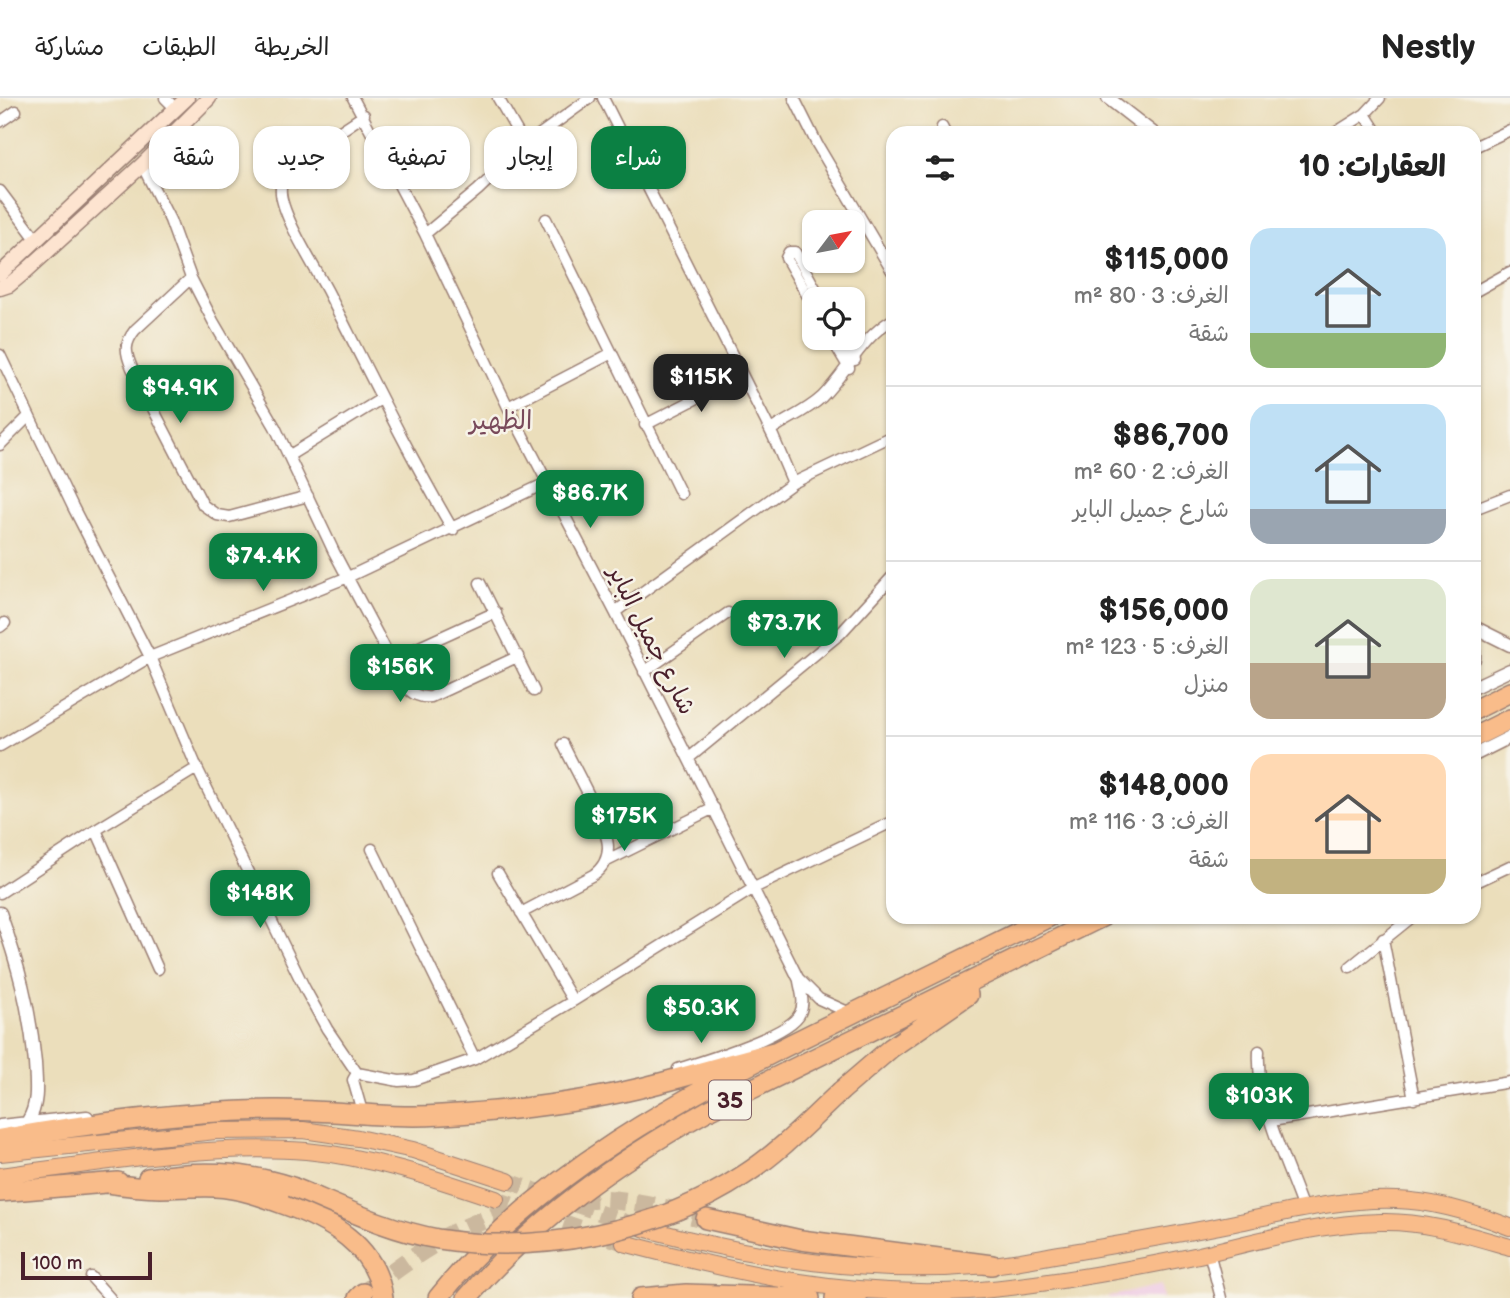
<!DOCTYPE html>
<html lang="ar">
<meta charset="utf-8">
<style>
body{margin:0;font-family:"Balsamiq Sans","Playpen Sans Arabic",sans-serif;background:#f2f2f2;color:#222;direction:rtl;height:100vh;display:flex;flex-direction:column;font-size:26px;white-space:nowrap}
*{box-sizing:border-box;margin:0}
p{font-size:23px;color:#767676}
.icon{flex:none;width:38px;height:38px;fill:none;stroke:currentColor;stroke-width:2;stroke-linecap:round;stroke-linejoin:round}
.map{position:relative;flex:1;overflow:hidden;direction:ltr}
.drawer{position:absolute;left:886px;top:28px;width:595px;height:798px;display:flex;flex-direction:column;background:#fff;border-radius:21px;box-shadow:0 2px 5px #0004;direction:rtl}
.drawer>*{flex:none}
.top-card{position:absolute;left:21px;top:28px;width:665px;height:63px;direction:rtl;display:flex;gap:14px}
.needle{width:46px;rotate:58deg}
.buttons{position:absolute;left:802px;top:112px;display:grid;gap:14px}
.buttons a{display:grid;place-items:center;width:63px;height:63px;border-radius:14px;background:#fff;box-shadow:0 2px 5px #0004;font-size:35px}
.scale{position:absolute;left:21px;bottom:18px;width:131px;box-sizing:border-box;padding-left:7px;border:4px solid #4a1f2b;border-top:0;font-size:19px;line-height:24px;white-space:nowrap;color:#4a1f2b;-webkit-text-stroke:5px #f7f3e8;paint-order:stroke}
.price{position:absolute;translate:-50% -60px;padding:0 16px;border-radius:14px;background:#0b8043;color:#fff;font-size:23px;line-height:46px;filter:drop-shadow(0 2px 4px #0008)}
.price::after{content:'';position:absolute;left:50%;top:42px;width:21px;height:16px;margin-left:-10px;background:inherit;clip-path:polygon(0 0,100% 0,50% 100%)}
.price.selected{background:#222;color:#fff}
ul{padding:0;list-style:none}
li{display:flex;align-items:center;gap:21px;height:175px;padding:0 35px}
li+li{border-top:2px solid #e0e0e0}
li span{display:grid;place-items:center;flex:none;width:196px;height:140px;border-radius:21px;color:#555}
li>.icon{margin-inline-start:auto}
span .icon{width:84px;height:84px;fill:#fffc;stroke-width:1}
li b{font-size:30px}
h2{display:flex;justify-content:space-between;align-items:center;height:84px;padding:0 35px;font-size:30px}
.chip{padding:0 24px;border-radius:21px;background:#fff;box-shadow:0 2px 5px #0004;font-size:24px;line-height:63px}
.chip.selected{background:#0b8043;color:#fff}
header{display:flex;align-items:center;gap:42px;box-sizing:border-box;height:98px;padding:0 35px;background:#fff;border-bottom:2px solid #e0e0e0}
header strong{font-size:33px}
nav{display:flex;gap:38px;margin-inline-start:auto;font-size:24px}
.map>svg:first-child{display:block}
.built{fill:#f0d0e5}
.lines{fill:none;stroke-linecap:round;stroke-linejoin:round}
.primary-tunnel{stroke:#cbb89e;stroke-width:16;stroke-dasharray:16 8;stroke-linecap:butt}
.motorway-tunnel{stroke:#cbb89e;stroke-width:19;stroke-dasharray:19 10;stroke-linecap:butt}
.minor-casing{stroke:#9a7e73;stroke-width:13}
.tertiary-casing{stroke:#9a7e73;stroke-width:15}
.secondary-casing{stroke:#9a7e73;stroke-width:17}
.primary-casing{stroke:#9a7e73;stroke-width:18}
.motorway-casing{stroke:#9a7e73;stroke-width:22}
.minor{stroke:#fff;stroke-width:10}
.tertiary{stroke:#fff;stroke-width:12}
.secondary{stroke:#fde4d0;stroke-width:14}
.primary{stroke:#f9bc8a;stroke-width:16}
.motorway{stroke:#f9bc8a;stroke-width:19}
.motorway-bridge-casing{stroke:#9a7e73;stroke-width:22;stroke-linecap:butt}
.motorway-bridge{stroke:#f9bc8a;stroke-width:19}
.labels{text-anchor:middle;stroke-width:5;stroke-linejoin:round;paint-order:stroke}
.shield{fill:#f7f3e8;stroke:#7e5f64;stroke-width:2}
.shield-label{font-size:23px;font-weight:bold;fill:#4a1f2b}
.street-label{font-size:24px;fill:#4a1f2b;stroke:#f7f3e8}
.neighbourhood-label{font-size:26px;fill:#794a5b;stroke:#f7f3e8}
</style>
<header>
<strong>Nestly</strong>
<nav><a>الخريطة</a><a>الطبقات</a><a>مشاركة</a></nav>
</header>
<div class="map">
<svg width="1510" height="1200" viewBox="0 0 1510 1200">
<rect width="100%" height="100%" fill="#f7f3e8"/>
<filter id="ink" filterUnits="userSpaceOnUse"><feTurbulence type="fractalNoise" baseFrequency=".0143" numOctaves="2"/><feDisplacementMap in="SourceGraphic" scale="14" xChannelSelector="R" yChannelSelector="G"/><feConvolveMatrix kernelMatrix="1 2 1 2 8 2 1 2 1" color-interpolation-filters="sRGB"/></filter>
<filter id="wash" filterUnits="userSpaceOnUse"><feTurbulence type="fractalNoise" baseFrequency=".00686" numOctaves="4" result="noise"/><feDisplacementMap in="SourceGraphic" scale="28" xChannelSelector="R" yChannelSelector="G"/><feGaussianBlur stdDeviation="1.57" result="paint"/><feColorMatrix in="noise" values="0 0 0 0 0 0 0 0 0 0 0 0 0 0 0 0 0 1.4 0 .05"/><feComposite in="paint" operator="in"/></filter>
<g filter="url(#wash)">
<rect width="100%" height="100%" fill="#ebdebb"/>
<path class="built" d="M1161,1187L1163,1200H1102Z"/>
</g>
<g filter="url(#ink)">
<g class="lines">
<path class="primary-tunnel" d="M508,1083L637,1128
M496,1101L624,1145"/>
<path class="motorway-tunnel" d="M368,1192C395,1172 422,1151 452,1136C503,1110 566,1096 623,1103C651,1106 679,1114 706,1121"/>
<g class="minor-casing">
<path id="minor" d="M165,0L176,11
M353,0L425,136L508,309L615,514L798,880L819,901L850,915
M498,0L525,47
M603,0L773,338L793,385L615,514
M794,0L817,46L892,173
M364,17C344,32 285,65 281,90C278,113 318,174 329,196C369,275 408,355 453,432
M0,24L16,13
M942,29L945,35
M1335,35L1365,16
M1377,35L1365,16L1380,0
M1474,49L1510,32
M142,67L170,122L191,180L213,223L275,329L334,454L405,588C412,596 419,600 431,599L519,558
M0,93L36,141
M546,121L681,396
M425,136L478,92L525,47L590,0
M191,180L135,232C124,246 125,254 132,270L203,407L217,417L229,419L308,398
M1474,194L1510,174
M814,209L786,160L789,154H795L821,201
M831,240L849,270
M842,240L855,262
M0,257L73,409L150,559L197,670L96,732L158,871
M508,309L612,255
M645,327L742,277
M771,332C787,321 807,313 822,299C847,274 861,240 892,222
M0,347L29,318
M290,357L381,301
M793,385L892,338
M1474,411L1510,397
M480,485L534,593
M0,529L5,525
M391,562L496,514
M644,574L728,515
M0,648L150,559L348,479L548,384
M689,660L840,536L892,479
M197,670L305,891L327,931L357,975
M372,751L475,961
M605,764L714,710
M498,775L573,903
M1474,785L1510,768
M0,795L96,732
M521,815L593,777C603,770 608,761 608,749C608,728 573,668 563,646
M1383,841L1414,1001
M1350,869L1412,819
M1259,953C1256,1004 1286,1063 1303,1111
M678,971C703,963 791,937 800,915C805,905 801,894 799,883
M363,1017L353,982L357,975L399,983L414,982L475,961L573,903L754,790L892,724
M1271,1023L1510,984
M1209,1154L1221,1200
M91,1179L110,1200"/>
</g>
<g class="tertiary-casing">
<path id="tertiary" d="M1108,0L1153,35
M1474,529L1510,547
M1474,553V561
M1474,589L1510,572
M1474,657L1510,639
M0,815C18,866 30,910 35,965C36,985 39,1006 28,1023
M0,1028L87,1019"/>
</g>
<g class="secondary-casing">
<path id="secondary" d="M0,176L187,0
M0,190L9,187L27,172L142,67L209,0"/>
</g>
<g class="primary-casing">
<path id="primary" d="M0,1055L216,1033L303,1032L358,1040L413,1052L508,1083
M0,1078C97,1065 209,1045 306,1053C372,1059 434,1080 496,1101
M643,1130C759,1161 869,1178 989,1167C1017,1165 1045,1158 1073,1154C1127,1145 1181,1136 1235,1125C1288,1114 1342,1100 1397,1102C1436,1103 1474,1115 1510,1129
M624,1145C742,1176 845,1200 969,1193C1046,1187 1123,1173 1199,1157C1258,1143 1320,1125 1381,1124C1426,1123 1468,1137 1510,1149"/>
</g>
<g class="motorway-casing">
<path id="motorway" d="M1474,612L1510,594
M1474,639L1510,621
M841,993L891,950L968,897
M0,1041C90,1025 182,1013 273,1012C330,1011 386,1021 442,1017C507,1013 573,1006 636,991C682,980 728,966 774,954
M148,1080C201,1072 241,1073 292,1089
M107,1085C125,1088 143,1090 161,1090C179,1090 197,1088 215,1089C239,1090 261,1098 283,1106C329,1122 376,1147 383,1200
M0,1094L118,1084
M706,1121L801,1142L992,1167
M358,1200L363,1195
M438,1200C539,1074 683,999 825,929C900,892 974,856 1049,819
M467,1200C534,1122 617,1063 707,1013L1102,819
M641,1200L686,1196L810,1200
M835,1200L859,1194"/>
</g>
<use href="#minor" class="minor"/>
<use href="#tertiary" class="tertiary"/>
<use href="#secondary" class="secondary"/>
<use href="#primary" class="primary"/>
<use href="#motorway" class="motorway"/>
<g class="motorway-bridge-casing">
<path id="motorway-bridge" d="M292,1089C339,1108 387,1132 438,1141C539,1157 658,1134 744,1077C780,1054 810,1022 841,993"/>
</g>
<use href="#motorway-bridge" class="motorway-bridge"/>
</g>
</g>
<g class="labels">
<rect class="shield" x="709" y="982.5" width="42" height="39" rx="5"/>
<g class="shield-label">
<text x="730" y="1010">35</text>
</g>
<g class="street-label">
<text transform="translate(652 542) rotate(63)" y="8">شارع جميل الباير</text>
</g>
<g class="neighbourhood-label">
<text x="501" y="331">الظهير</text>
</g>
</g>
</svg>
<div class="buttons">
<a><svg class="needle" viewBox="-14 -14 28 28"><path d="M0-13l5 13h-10z" fill="#e53935"/><path d="M0 13l5-13h-10z" fill="#767676"/></svg></a>
<a><svg class="icon" aria-label="locate" viewBox="0 0 24 24"><circle cx="12" cy="12" r="6"/><path d="M12 2v4M12 18v4M2 12h4M18 12h4"/></svg></a>
</div>
<div class="scale">100 m</div>
<b class="price selected" style="left:701px;top:316px">$115K</b>
<b class="price" style="left:180px;top:327px">$94.9K</b>
<b class="price" style="left:590px;top:432px">$86.7K</b>
<b class="price" style="left:263px;top:495px">$74.4K</b>
<b class="price" style="left:784px;top:562px">$73.7K</b>
<b class="price" style="left:400px;top:606px">$156K</b>
<b class="price" style="left:624px;top:755px">$175K</b>
<b class="price" style="left:260px;top:832px">$148K</b>
<b class="price" style="left:701px;top:947px">$50.3K</b>
<b class="price" style="left:1259px;top:1035px">$103K</b>
<div class="top-card">
<a class="chip selected">شراء</a>
<a class="chip">إيجار</a>
<a class="chip">تصفية</a>
<a class="chip">جديد</a>
<a class="chip">شقة</a>
</div>
<section class="drawer">
<h2>العقارات: 10<svg class="icon" aria-label="filters" viewBox="0 0 24 24"><path d="M4 7h16M4 17h16"/><circle cx="9" cy="7" r="2"/><circle cx="15" cy="17" r="2"/></svg></h2>
<ul>
<li><span style="background:linear-gradient(#bfe0f5 75%,#8fb573 0)"><svg class="icon" aria-label="home" viewBox="0 0 24 24"><path d="M3 11l9-7 9 7M6 9v11h12V9"/></svg></span><div><b>$115,000</b><p>الغرف: 3 · 80 m²</p><p>شقة</p></div></li>
<li><span style="background:linear-gradient(#bfe0f5 75%,#9aa5b1 0)"><svg class="icon" aria-label="home" viewBox="0 0 24 24"><path d="M3 11l9-7 9 7M6 9v11h12V9"/></svg></span><div><b>$86,700</b><p>الغرف: 2 · 60 m²</p><p>شارع جميل الباير</p></div></li>
<li><span style="background:linear-gradient(#dfe7d0 60%,#b9a48a 0)"><svg class="icon" aria-label="home" viewBox="0 0 24 24"><path d="M3 11l9-7 9 7M6 9v11h12V9"/></svg></span><div><b>$156,000</b><p>الغرف: 5 · 123 m²</p><p>منزل</p></div></li>
<li><span style="background:linear-gradient(#ffd9b3 75%,#c2b280 0)"><svg class="icon" aria-label="home" viewBox="0 0 24 24"><path d="M3 11l9-7 9 7M6 9v11h12V9"/></svg></span><div><b>$148,000</b><p>الغرف: 3 · 116 m²</p><p>شقة</p></div></li>
</ul>
</section>
</div>
